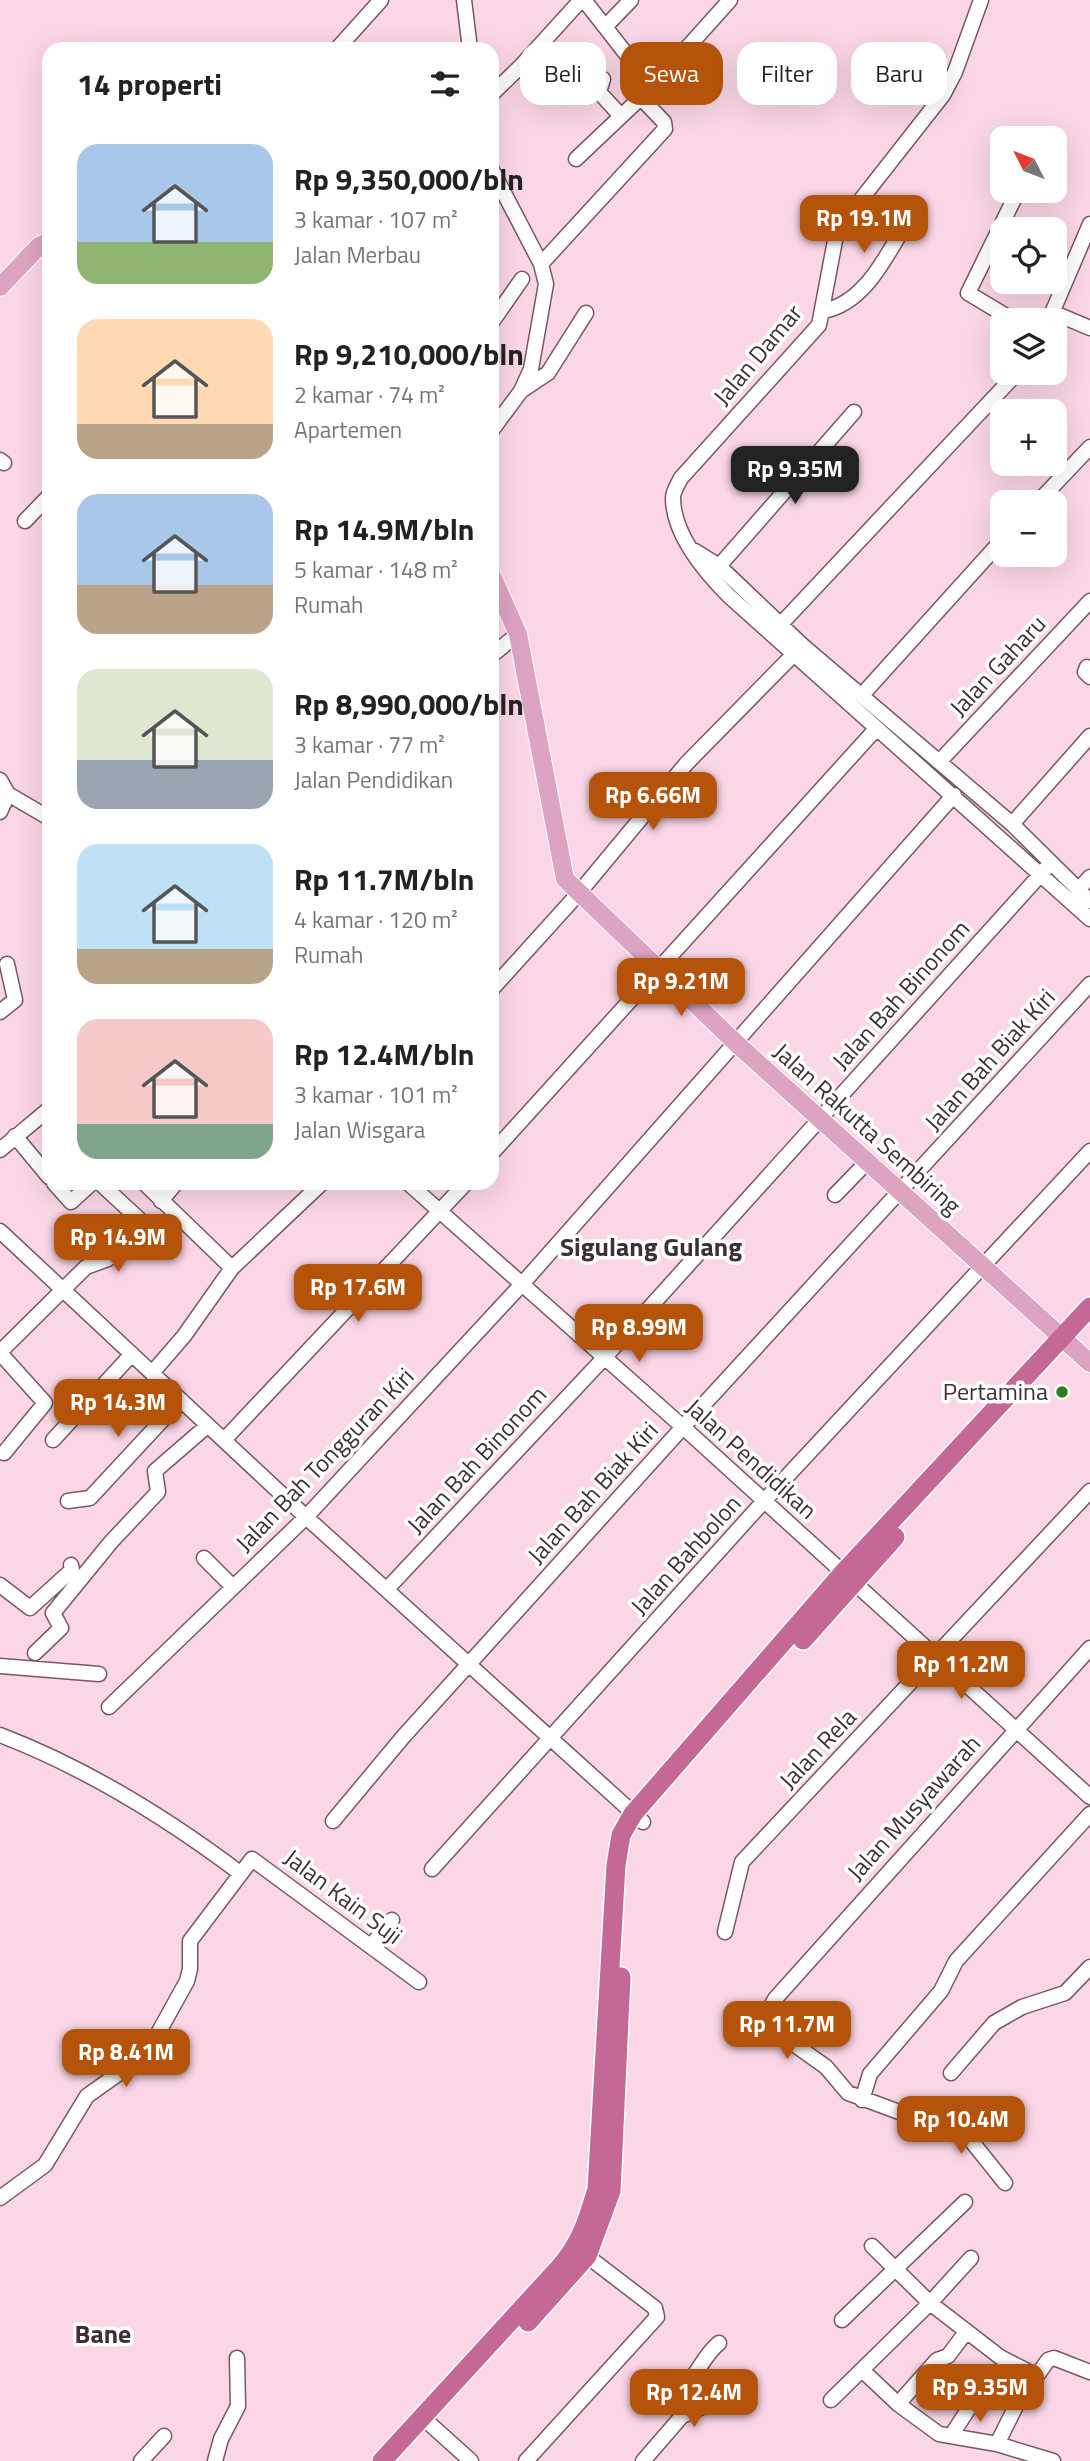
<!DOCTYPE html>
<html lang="id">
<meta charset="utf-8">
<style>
body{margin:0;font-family:"Titillium Web",sans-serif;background:#f2f2f2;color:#222;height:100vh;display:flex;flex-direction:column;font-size:26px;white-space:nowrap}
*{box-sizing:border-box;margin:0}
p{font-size:23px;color:#767676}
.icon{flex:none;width:38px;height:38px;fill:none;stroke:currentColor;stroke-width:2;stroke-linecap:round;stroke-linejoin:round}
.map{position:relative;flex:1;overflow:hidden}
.panel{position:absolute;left:42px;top:42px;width:457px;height:1148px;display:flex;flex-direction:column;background:#fff;border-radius:21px;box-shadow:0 7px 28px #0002}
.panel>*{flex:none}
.hud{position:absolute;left:520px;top:42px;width:464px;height:63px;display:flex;gap:14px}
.needle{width:46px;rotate:312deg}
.fabs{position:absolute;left:990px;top:126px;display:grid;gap:14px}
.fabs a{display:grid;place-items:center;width:77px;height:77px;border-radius:14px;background:#fff;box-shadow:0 7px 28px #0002;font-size:35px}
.price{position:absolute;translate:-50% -60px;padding:0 16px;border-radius:14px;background:#b45309;color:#fff;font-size:23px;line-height:46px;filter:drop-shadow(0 2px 4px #0008)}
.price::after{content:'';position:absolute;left:50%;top:42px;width:21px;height:16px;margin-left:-10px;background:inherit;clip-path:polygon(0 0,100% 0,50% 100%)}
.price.selected{background:#222;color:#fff}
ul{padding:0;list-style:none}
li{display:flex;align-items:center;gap:21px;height:175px;padding:0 35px}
li span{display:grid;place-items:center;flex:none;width:196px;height:140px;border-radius:21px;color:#555}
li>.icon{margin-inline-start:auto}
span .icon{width:84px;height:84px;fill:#fffc;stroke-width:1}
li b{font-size:30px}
h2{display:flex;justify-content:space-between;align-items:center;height:84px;padding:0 35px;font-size:30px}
.pill{padding:0 24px;border-radius:21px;background:#fff;box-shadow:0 7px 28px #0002;font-size:24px;line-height:63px}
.pill.selected{background:#b45309;color:#fff}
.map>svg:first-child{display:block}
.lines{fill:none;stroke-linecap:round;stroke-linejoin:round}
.minor-casing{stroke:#775866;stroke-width:17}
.major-casing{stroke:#fff;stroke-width:20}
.highway-casing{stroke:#fff;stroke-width:22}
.minor{stroke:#fff;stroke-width:14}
.major{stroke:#dca4c0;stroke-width:18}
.highway{stroke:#c46896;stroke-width:19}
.poi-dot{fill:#337b20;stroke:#fff;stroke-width:2.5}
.labels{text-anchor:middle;stroke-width:7;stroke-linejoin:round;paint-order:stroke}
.street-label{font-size:24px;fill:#3d2f35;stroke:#fff}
.poi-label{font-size:24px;fill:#3d2f35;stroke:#fff;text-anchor:end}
.neighbourhood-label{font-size:26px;font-weight:bold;fill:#3d2f35;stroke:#fff}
</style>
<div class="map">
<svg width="1090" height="2461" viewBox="0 0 1090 2461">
<rect width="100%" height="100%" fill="#fbd6e6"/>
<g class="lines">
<g class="minor-casing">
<path id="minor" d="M464,0L470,49
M584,0L652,87
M981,0L955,72L943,95L837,230L819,325L681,478C678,484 673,491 673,498C673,534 705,572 729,596L1090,919
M605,27L631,0
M337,49L381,0
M603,79L599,92L621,116
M492,94L521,66L581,0
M576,159L652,87L730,0
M492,170L541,264L546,284L531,369L521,391L492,430
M541,264L665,129L664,122L641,98
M823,311C868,303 890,248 912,213
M1052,312L1090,328
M1013,320L968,293L1018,191
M1049,320L1090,224
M492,322L522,279
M521,391L548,373L586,313
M0,460L4,463
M1038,502L1090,447
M25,521L49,496
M695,551L719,566L802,645L1012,824L1090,901
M713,573L854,412
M780,625L1017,373
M492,655L518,634
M1087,667L1085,672L1090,677
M862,695L1003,539
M939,762L1090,601
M0,780L8,794
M0,812L8,794L49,818
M1012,824L1090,736
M1078,890L1090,877
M492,989L578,894L686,764L793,655
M0,1012L15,1000L7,964
M15,1136L49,1177
M0,1150L49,1109
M492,1153L876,729
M54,1183L71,1202L92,1183
M144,1183L232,1268
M408,1183L683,1427L1090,1797
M835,1195L867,1162
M161,1201L176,1183
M0,1231L306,1517L643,1822
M0,1352L86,1267L108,1259L142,1222L100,1183
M0,1353L45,1403L4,1453
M152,1373L184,1336L232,1268L322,1183
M53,1440L132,1354
M224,1440L466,1183
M68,1501L90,1498L181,1400
M204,1558L233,1587
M0,1585L30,1608L72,1570L71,1565
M387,1589L605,1357L1050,864
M35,1653L61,1628L53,1613L111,1542L158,1492L155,1471L207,1426
M0,1666L99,1674
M109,1707L306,1517L523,1283L954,795
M0,1735C86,1768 167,1818 240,1873
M333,1821L403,1737L683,1427L1090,984
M432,1869L764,1501L1090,1151
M725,1932L742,1862L1090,1491
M371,1946L392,1920
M951,2073L994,2023L1022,2007L1065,1993L1090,1967
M862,2100L870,2074L941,1991L956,1961L1090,1814
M1005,2183L969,2138L848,2093L826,2067L784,2037L768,2011L775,1999L1090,1648
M0,2198L45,2165L87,2096L125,2069L156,2037L187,1981L190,1969V1941L252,1859L419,1982
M872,2246L930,2303L1000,2357L1035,2375
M842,2320L965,2202
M862,2370L898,2404L939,2434L997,2444L1053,2461
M831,2400L930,2303L971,2258
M898,2404L937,2360L948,2356L966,2332
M695,2408V2398L686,2385C699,2372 704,2355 719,2343
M431,2425L471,2461
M951,2436L978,2394
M997,2444L1016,2406L1048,2360L1054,2358L1090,2372
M141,2461L164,2436
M215,2461L221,2439L238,2406L237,2358
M526,2461L657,2317L655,2308L587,2256
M643,2461L682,2416L741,2390"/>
</g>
<g class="major-casing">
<path id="major" d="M0,287L39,246L49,241
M492,576L518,634L565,879L737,1044L1090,1363"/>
</g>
<g class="highway-casing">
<path id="highway" d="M803,1640L895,1537
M528,2322L587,2256L611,2191L621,1977
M382,2461L560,2267C581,2243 588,2219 597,2189L616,1865L621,1835L633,1814L843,1573L1090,1307"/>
</g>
<use href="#minor" class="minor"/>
<use href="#major" class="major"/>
<use href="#highway" class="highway"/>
</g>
<circle class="poi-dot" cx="1062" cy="1392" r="7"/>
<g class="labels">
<g class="street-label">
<text transform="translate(758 355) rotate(-50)" y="8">Jalan Damar</text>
<text transform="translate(998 666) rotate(-47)" y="8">Jalan Gaharu</text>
<text transform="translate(901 995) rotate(-48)" y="8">Jalan Bah Binonom</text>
<text transform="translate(990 1060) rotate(-48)" y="8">Jalan Bah Biak Kiri</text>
<text transform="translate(867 1129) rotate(42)" y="8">Jalan Rakutta Sembiring</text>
<text transform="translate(751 1459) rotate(42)" y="8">Jalan Pendidikan</text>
<text transform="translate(325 1460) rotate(-46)" y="8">Jalan Bah Tongguran Kiri</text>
<text transform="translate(477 1460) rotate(-47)" y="8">Jalan Bah Binonom</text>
<text transform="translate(593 1493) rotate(-48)" y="8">Jalan Bah Biak Kiri</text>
<text transform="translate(686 1555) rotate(-48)" y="8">Jalan Bahbolon</text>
<text transform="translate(818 1749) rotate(-47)" y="8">Jalan Rela</text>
<text transform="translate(914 1808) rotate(-48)" y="8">Jalan Musyawarah</text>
<text transform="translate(343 1897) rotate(37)" y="8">Jalan Kain Suji</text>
</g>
<g class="poi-label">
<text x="1048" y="1400">Pertamina</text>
</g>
<g class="neighbourhood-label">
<text x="651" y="1256">Sigulang Gulang</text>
<text x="103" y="2343">Bane</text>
</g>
</g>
</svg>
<div class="fabs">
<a><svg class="needle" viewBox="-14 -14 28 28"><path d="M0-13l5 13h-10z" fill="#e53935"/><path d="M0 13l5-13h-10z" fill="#767676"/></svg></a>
<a><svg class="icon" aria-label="locate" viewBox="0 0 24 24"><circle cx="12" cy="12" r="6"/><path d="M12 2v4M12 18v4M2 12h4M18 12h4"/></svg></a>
<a><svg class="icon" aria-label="layers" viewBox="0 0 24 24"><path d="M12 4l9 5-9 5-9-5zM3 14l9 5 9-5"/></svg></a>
<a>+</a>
<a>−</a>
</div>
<b class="price" style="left:864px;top:255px">Rp 19.1M</b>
<b class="price selected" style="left:795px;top:506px">Rp 9.35M</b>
<b class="price" style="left:653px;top:832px">Rp 6.66M</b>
<b class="price" style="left:681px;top:1018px">Rp 9.21M</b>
<b class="price" style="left:118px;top:1274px">Rp 14.9M</b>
<b class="price" style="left:358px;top:1324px">Rp 17.6M</b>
<b class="price" style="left:639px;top:1364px">Rp 8.99M</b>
<b class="price" style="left:118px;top:1439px">Rp 14.3M</b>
<b class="price" style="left:961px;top:1701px">Rp 11.2M</b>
<b class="price" style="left:787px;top:2061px">Rp 11.7M</b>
<b class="price" style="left:126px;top:2089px">Rp 8.41M</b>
<b class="price" style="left:961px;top:2156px">Rp 10.4M</b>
<b class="price" style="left:980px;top:2424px">Rp 9.35M</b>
<b class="price" style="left:694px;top:2429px">Rp 12.4M</b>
<div class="hud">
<a class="pill">Beli</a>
<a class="pill selected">Sewa</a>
<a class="pill">Filter</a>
<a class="pill">Baru</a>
</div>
<section class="panel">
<h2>14 properti<svg class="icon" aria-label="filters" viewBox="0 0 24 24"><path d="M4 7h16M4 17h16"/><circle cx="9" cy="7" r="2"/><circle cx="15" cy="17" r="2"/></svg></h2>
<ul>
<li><span style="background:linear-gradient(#a9c7e8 70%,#8fb573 0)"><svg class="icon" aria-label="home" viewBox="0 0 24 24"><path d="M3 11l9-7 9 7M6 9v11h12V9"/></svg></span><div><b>Rp 9,350,000/bln</b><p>3 kamar · 107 m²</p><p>Jalan Merbau</p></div></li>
<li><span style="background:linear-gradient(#ffd9b3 75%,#b9a48a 0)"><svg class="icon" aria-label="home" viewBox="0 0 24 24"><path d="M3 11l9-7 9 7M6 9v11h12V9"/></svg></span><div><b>Rp 9,210,000/bln</b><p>2 kamar · 74 m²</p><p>Apartemen</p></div></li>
<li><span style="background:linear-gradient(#a9c7e8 65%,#b9a48a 0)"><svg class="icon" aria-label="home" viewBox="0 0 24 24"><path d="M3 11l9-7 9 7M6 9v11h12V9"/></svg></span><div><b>Rp 14.9M/bln</b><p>5 kamar · 148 m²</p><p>Rumah</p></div></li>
<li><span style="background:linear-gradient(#dfe7d0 65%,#9aa5b1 0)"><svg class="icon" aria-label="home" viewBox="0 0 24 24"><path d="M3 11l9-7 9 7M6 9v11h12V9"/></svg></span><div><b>Rp 8,990,000/bln</b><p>3 kamar · 77 m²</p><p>Jalan Pendidikan</p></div></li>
<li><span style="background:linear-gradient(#bfe0f5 75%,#b9a48a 0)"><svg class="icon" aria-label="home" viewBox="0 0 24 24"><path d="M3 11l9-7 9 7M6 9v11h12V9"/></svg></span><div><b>Rp 11.7M/bln</b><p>4 kamar · 120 m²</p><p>Rumah</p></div></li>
<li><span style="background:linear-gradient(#f6c9c9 75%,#7fa58c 0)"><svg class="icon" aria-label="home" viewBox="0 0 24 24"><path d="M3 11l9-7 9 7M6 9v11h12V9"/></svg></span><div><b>Rp 12.4M/bln</b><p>3 kamar · 101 m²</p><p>Jalan Wisgara</p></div></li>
</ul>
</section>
</div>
